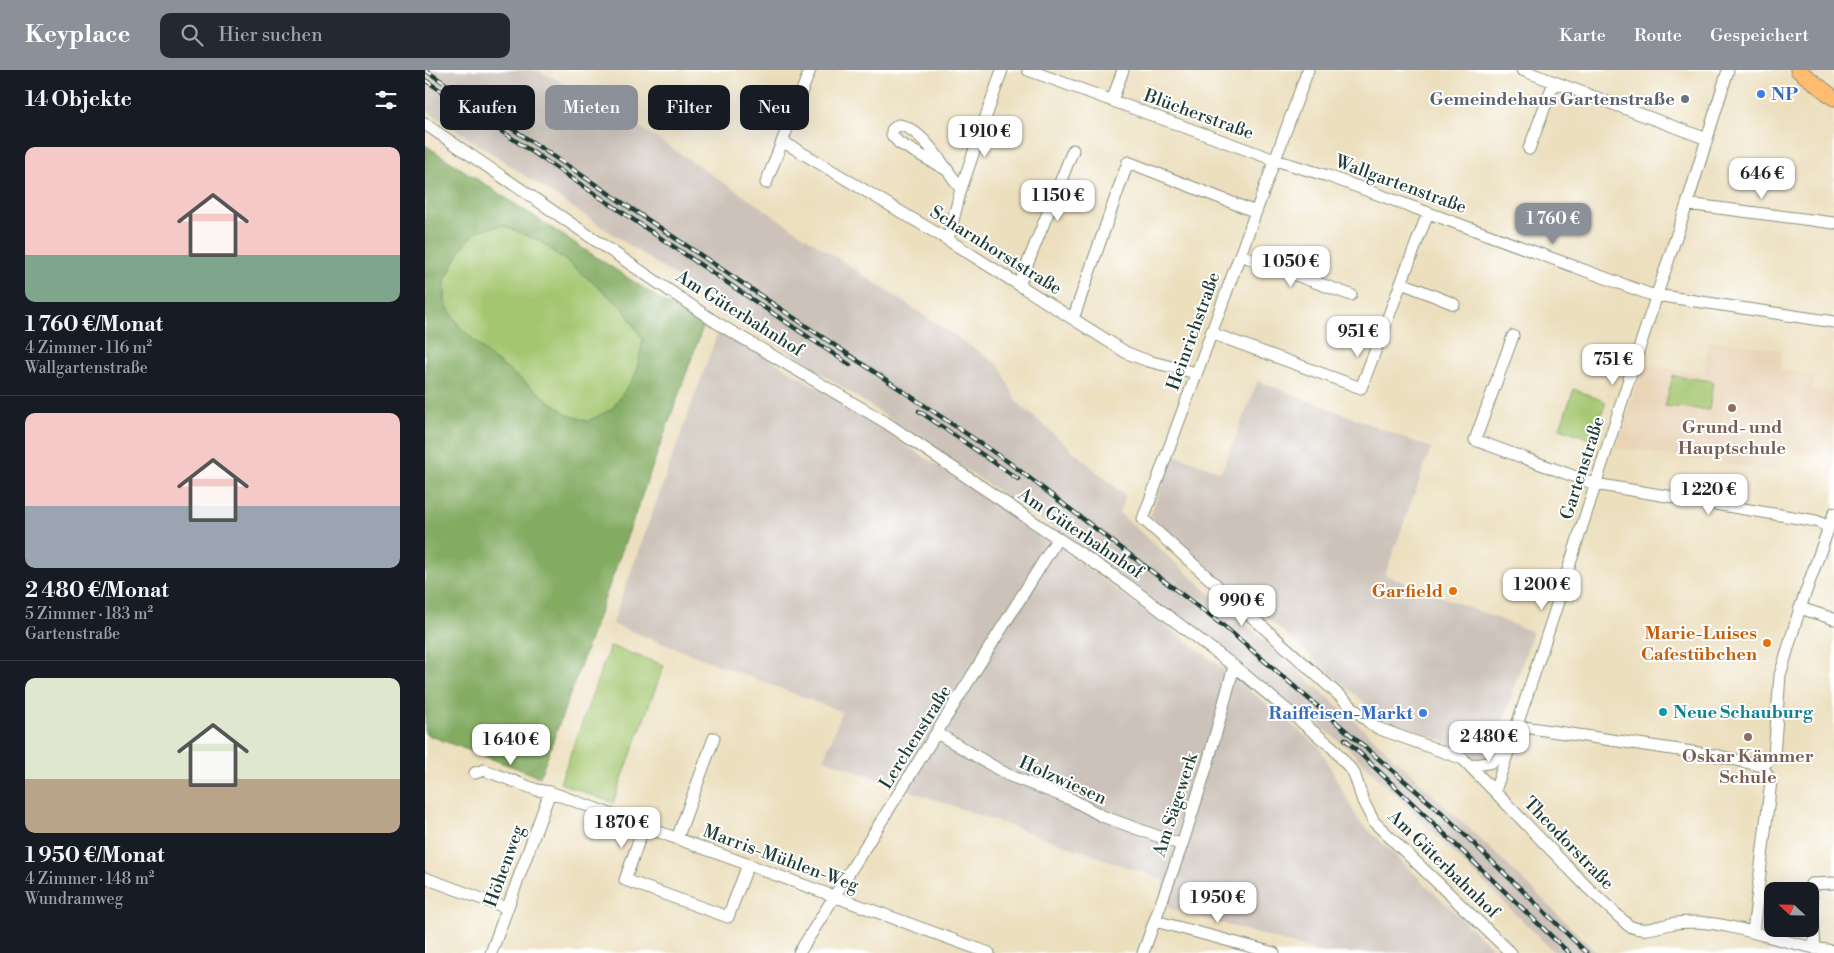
<!DOCTYPE html>
<html lang="de">
<meta charset="utf-8">
<style>
body{margin:0;font-family:"Libre Bodoni",serif;background:#242831;color:#f1f3f6;height:100vh;display:flex;flex-direction:column;font-size:19px;white-space:nowrap}
*{box-sizing:border-box;margin:0}
p{font-size:16px;color:#9ea1a6}
.icon{flex:none;width:28px;height:28px;fill:none;stroke:currentColor;stroke-width:2;stroke-linecap:round;stroke-linejoin:round}
.map{position:relative;flex:1;overflow:hidden}
.sheet{display:flex;flex-direction:column;background:#171b24;width:425px}
.sheet>*{flex:none}
.top-card{position:absolute;left:15px;top:15px;width:475px;height:45px;display:flex;gap:10px}
.needle{width:32px;rotate:292deg}
.controls{position:absolute;left:1339px;top:812px;display:grid;gap:10px}
.controls a{display:grid;place-items:center;width:55px;height:55px;border-radius:10px;background:#171b24;box-shadow:0 5px 20px #0002;font-size:25px}
.price{position:absolute;translate:-50% -42px;padding:0 11px;border-radius:10px;background:#fff;color:#222;font-size:16px;line-height:32px;filter:drop-shadow(0 1px 2px #0008)}
.price::after{content:'';position:absolute;left:50%;top:30px;width:15px;height:11px;margin-left:-8px;background:inherit;clip-path:polygon(0 0,100% 0,50% 100%)}
.price.active{background:#8c9099;color:#fff}
ul{padding:0;list-style:none}
li{display:grid;align-content:center;gap:10px;height:265px;padding:0 25px}
li+li{border-top:1px solid #363941}
li span{display:grid;place-items:center;height:155px;border-radius:10px;color:#555}
li>.icon{margin-inline-start:auto}
span .icon{width:90px;height:90px;fill:#fffc;stroke-width:1}
li b{font-size:21px}
h2{display:flex;justify-content:space-between;align-items:center;height:60px;padding:0 25px;font-size:21px}
.pill{padding:0 18px;border-radius:10px;background:#171b24;box-shadow:0 5px 20px #0002;font-size:18px;line-height:45px}
.pill.active{background:#8c9099;color:#fff}
header{display:flex;align-items:center;gap:30px;box-sizing:border-box;height:70px;padding:0 25px;background:#8c9099;color:#fff}
header strong{font-size:24px}
nav{display:flex;gap:28px;margin-inline-start:auto;font-size:18px}
.search{width:350px;height:45px;background:#242831;display:flex;align-items:center;gap:12px;box-sizing:border-box;padding:0 18px;border-radius:10px;color:#9ea1a6;font-size:19px}
main{display:flex;flex:1;min-height:0}
.map>svg:first-child{display:block}
.built{fill:#e9d4b8}
.industrial{fill:#ccc2b9}
.green{fill:#a4c66f;stroke:#628252}
.forest{fill:#83ab62;stroke:#51744b;fill-rule:evenodd}
.lines{fill:none;stroke-linecap:round;stroke-linejoin:round}
.minor-casing{stroke:#868e79;stroke-width:13}
.major-casing{stroke:#868e79;stroke-width:17}
.minor{stroke:#fff;stroke-width:11}
.major{stroke:#fdbc70;stroke-width:15}
.rail-casing{stroke:#1f3d34;stroke-width:4.5}
.rail{stroke:#fff;stroke-width:2.5;stroke-dasharray:8;stroke-linecap:butt}
.shop-dot{fill:#3f7fe0;stroke:#fff;stroke-width:2}
.worship-dot{fill:#6b7280;stroke:#fff;stroke-width:2}
.education-dot{fill:#8d6e63;stroke:#fff;stroke-width:2}
.food-dot{fill:#e8710a;stroke:#fff;stroke-width:2}
.culture-dot{fill:#0f9aa8;stroke:#fff;stroke-width:2}
.labels{text-anchor:middle;stroke-width:4;stroke-linejoin:round;paint-order:stroke}
.shop-label{font-size:18px;font-weight:bold;fill:#366cbe;stroke:#fff;text-anchor:start}
.worship-label{font-size:18px;font-weight:bold;fill:#5b616d;stroke:#fff;text-anchor:end}
.street-label{font-size:18px;fill:#1f3d34;stroke:#fff}
.education-label{font-size:18px;font-weight:bold;fill:#785e54;stroke:#fff}
.food-label{font-size:18px;font-weight:bold;fill:#c56008;stroke:#fff;text-anchor:end}
.culture-label{font-size:18px;font-weight:bold;fill:#0d838f;stroke:#fff;text-anchor:start}
</style>
<header>
<strong>Keyplace</strong>
<div class="search"><svg class="icon" aria-label="search" viewBox="0 0 24 24"><circle cx="10" cy="10" r="6"/><path d="M15 15l6 6"/></svg>Hier suchen</div>
<nav><a>Karte</a><a>Route</a><a>Gespeichert</a></nav>
</header>
<main>
<section class="sheet">
<h2>14 Objekte<svg class="icon" aria-label="filters" viewBox="0 0 24 24"><path d="M4 7h16M4 17h16"/><circle cx="9" cy="7" r="2"/><circle cx="15" cy="17" r="2"/></svg></h2>
<ul>
<li><span style="background:linear-gradient(#f6c9c9 70%,#7fa58c 0)"><svg class="icon" aria-label="home" viewBox="0 0 24 24"><path d="M3 11l9-7 9 7M6 9v11h12V9"/></svg></span><div><b>1 760 €/Monat</b><p>4 Zimmer · 116 m²</p><p>Wallgartenstraße</p></div></li>
<li><span style="background:linear-gradient(#f6c9c9 60%,#9aa5b1 0)"><svg class="icon" aria-label="home" viewBox="0 0 24 24"><path d="M3 11l9-7 9 7M6 9v11h12V9"/></svg></span><div><b>2 480 €/Monat</b><p>5 Zimmer · 183 m²</p><p>Gartenstraße</p></div></li>
<li><span style="background:linear-gradient(#dfe7d0 65%,#b9a48a 0)"><svg class="icon" aria-label="home" viewBox="0 0 24 24"><path d="M3 11l9-7 9 7M6 9v11h12V9"/></svg></span><div><b>1 950 €/Monat</b><p>4 Zimmer · 148 m²</p><p>Wundramweg</p></div></li>
</ul>
</section>
<div class="map">
<svg width="1409" height="883" viewBox="0 0 1409 883">
<rect width="100%" height="100%" fill="#fff"/>
<filter id="ink" filterUnits="userSpaceOnUse"><feTurbulence type="fractalNoise" baseFrequency=".02" numOctaves="2"/><feDisplacementMap in="SourceGraphic" scale="10" xChannelSelector="R" yChannelSelector="G"/><feConvolveMatrix kernelMatrix="1 2 1 2 8 2 1 2 1" color-interpolation-filters="sRGB"/></filter>
<filter id="wash" filterUnits="userSpaceOnUse"><feTurbulence type="fractalNoise" baseFrequency=".0096" numOctaves="4" result="noise"/><feDisplacementMap in="SourceGraphic" scale="20" xChannelSelector="R" yChannelSelector="G"/><feGaussianBlur stdDeviation="1.12" result="paint"/><feColorMatrix in="noise" values="0 0 0 0 0 0 0 0 0 0 0 0 0 0 0 0 0 1.4 0 .05"/><feComposite in="paint" operator="in"/></filter>
<g filter="url(#wash)">
<rect width="100%" height="100%" fill="#ecdfbe"/>
<path class="built" d="M1284,270L1357,280L1355,299L1389,305L1387,319L1409,325V386L1355,379L1352,401L1191,378L1218,295L1279,304Z"/>
<path class="industrial" d="M0,0H109L125,6L189,40L574,295L592,332L700,426L694,443L943,663L1090,802L1172,883H1130L923,678L657,477L0,39Z
M294,259L403,324L609,459L786,589L895,678L933,750L1072,883H898L734,835L739,810L471,716L399,689L417,642L187,554Z
M833,311L1006,378L960,505L1108,562L1061,700L1037,678L957,648L725,446L748,384L796,402Z"/>
<path class="green" d="M77,155L115,171L153,200L198,238L218,270L211,304L187,340L163,351L143,345L66,287L34,256L20,233V210L36,179L52,161Z
M1248,306L1288,311L1284,340L1240,336Z
M1149,319L1181,332L1168,370L1135,358Z
M185,576L239,595L188,733L135,713Z"/>
<path class="forest" d="M0,75L278,257L115,707L0,664ZM77,155L115,171L153,200L198,238L218,270L211,304L187,339L163,351L143,345L66,287L34,256L20,233V210L36,179L52,161Z"/>
</g>
<g filter="url(#ink)">
<g class="lines">
<g class="minor-casing">
<path id="minor" d="M603,0L850,90L903,106L1224,224L1409,252
M883,0L718,449L946,654L955,659L1038,689L1163,818L1204,856C1220,863 1230,857 1245,854C1254,852 1264,852 1272,852C1319,855 1362,876 1409,881
M1097,0L1282,69
M687,31L698,0
M0,54L292,253L460,352L701,514L809,596L908,678L929,703L938,731L949,752L1086,883
M357,71L523,170L702,283L723,291L771,303
M1104,79L1129,12
M522,100L474,73L467,65V60L473,55C497,57 522,101 536,119
M341,113L385,0
M1262,134L1409,153
M523,170L536,119L577,0
M815,185L926,225
M977,213L1029,234
M594,215L648,80
M648,249L703,92L831,142
M786,263L936,318L1003,143
M1088,266L1050,370L1170,414L1391,451L1404,457
M1375,538L1409,549
M1092,656L1294,686L1337,696
M512,663L583,705L648,730L677,746L757,775
M1046,696L1067,692L1084,676
M1337,696L1349,686L1355,605L1375,538L1409,443
M50,703L59,700L112,720L125,722L564,883
M1070,721L1127,550L1206,303L1262,134L1303,0
M219,756L200,810L303,847L323,795
M252,769L289,668
M0,808L82,838
M730,851L849,883
M1328,862L1346,711L1337,696
M1390,879L1386,814L1409,813
M66,883L125,722
M374,883L633,468
M718,883L757,775L783,692L809,596"/>
</g>
<g class="major-casing">
<path id="major" d="M1373,0L1409,28"/>
</g>
<use href="#minor" class="minor"/>
<use href="#major" class="major"/>
<g class="rail-casing">
<path id="rail" d="M0,0L582,391L801,558L1017,743L1162,883
M0,10L425,295
M494,341L593,409
M920,669L1144,883"/>
</g>
<use href="#rail" class="rail"/>
</g>
</g>
<g class="shop-dot">
<circle cx="1336" cy="24" r="5"/>
<circle cx="998" cy="643" r="5"/>
</g>
<circle class="worship-dot" cx="1260" cy="29" r="5"/>
<g class="education-dot">
<circle cx="1307" cy="338" r="5"/>
<circle cx="1323" cy="667" r="5"/>
</g>
<g class="food-dot">
<circle cx="1028" cy="521" r="5"/>
<circle cx="1342" cy="573" r="5"/>
</g>
<circle class="culture-dot" cx="1238" cy="642" r="5"/>
<g class="labels">
<g class="shop-label">
<text x="1346" y="30">NP</text>
<text x="988" y="649" text-anchor="end">Raiffeisen-Markt</text>
</g>
<g class="worship-label">
<text x="1250" y="35">Gemeindehaus Gartenstraße</text>
</g>
<g class="street-label">
<text transform="translate(774 44) rotate(20)" y="6">Blücherstraße</text>
<text transform="translate(976 114) rotate(20)" y="6">Wallgartenstraße</text>
<text transform="translate(571 180) rotate(32)" y="6">Scharnhorststraße</text>
<text transform="translate(315 243) rotate(32)" y="6">Am Güterbahnhof</text>
<text transform="translate(768 261) rotate(-70)" y="6">Heinrichstraße</text>
<text transform="translate(1157 398) rotate(-72)" y="6">Gartenstraße</text>
<text transform="translate(656 463) rotate(34)" y="6">Am Güterbahnhof</text>
<text transform="translate(490 667) rotate(-58)" y="6">Lerchenstraße</text>
<text transform="translate(638 710) rotate(24)" y="6">Holzwiesen</text>
<text transform="translate(750 735) rotate(-72)" y="6">Am Sägewerk</text>
<text transform="translate(1144 773) rotate(46)" y="6">Theodorstraße</text>
<text transform="translate(356 788) rotate(20)" y="6">Marris-Mühlen-Weg</text>
<text transform="translate(1019 794) rotate(44)" y="6">Am Güterbahnhof</text>
<text transform="translate(79 796) rotate(-70)" y="6">Höhenweg</text>
</g>
<g class="education-label">
<text x="1307" y="363">Grund- und<tspan x="1307" dy="21">Hauptschule</tspan></text>
<text x="1323" y="692">Oskar Kämmer<tspan x="1323" dy="21">Schule</tspan></text>
</g>
<g class="food-label">
<text x="1018" y="527">Garfield</text>
<text x="1332" y="569">Marie-Luises<tspan x="1332" dy="21">Cafestübchen</tspan></text>
</g>
<g class="culture-label">
<text x="1248" y="648">Neue Schauburg</text>
</g>
</g>
</svg>
<div class="controls">
<a><svg class="needle" viewBox="-14 -14 28 28"><path d="M0-13l5 13h-10z" fill="#e53935"/><path d="M0 13l5-13h-10z" fill="#9ea1a6"/></svg></a>
</div>
<b class="price" style="left:560px;top:88px">1 910 €</b>
<b class="price" style="left:1337px;top:130px">646 €</b>
<b class="price" style="left:633px;top:152px">1 150 €</b>
<b class="price active" style="left:1128px;top:175px">1 760 €</b>
<b class="price" style="left:866px;top:218px">1 050 €</b>
<b class="price" style="left:933px;top:288px">951 €</b>
<b class="price" style="left:1188px;top:316px">751 €</b>
<b class="price" style="left:1284px;top:446px">1 220 €</b>
<b class="price" style="left:1117px;top:541px">1 200 €</b>
<b class="price" style="left:817px;top:557px">990 €</b>
<b class="price" style="left:1064px;top:693px">2 480 €</b>
<b class="price" style="left:86px;top:696px">1 640 €</b>
<b class="price" style="left:197px;top:779px">1 870 €</b>
<b class="price" style="left:793px;top:854px">1 950 €</b>
<div class="top-card">
<a class="pill">Kaufen</a>
<a class="pill active">Mieten</a>
<a class="pill">Filter</a>
<a class="pill">Neu</a>
</div>
</div>
</main>
